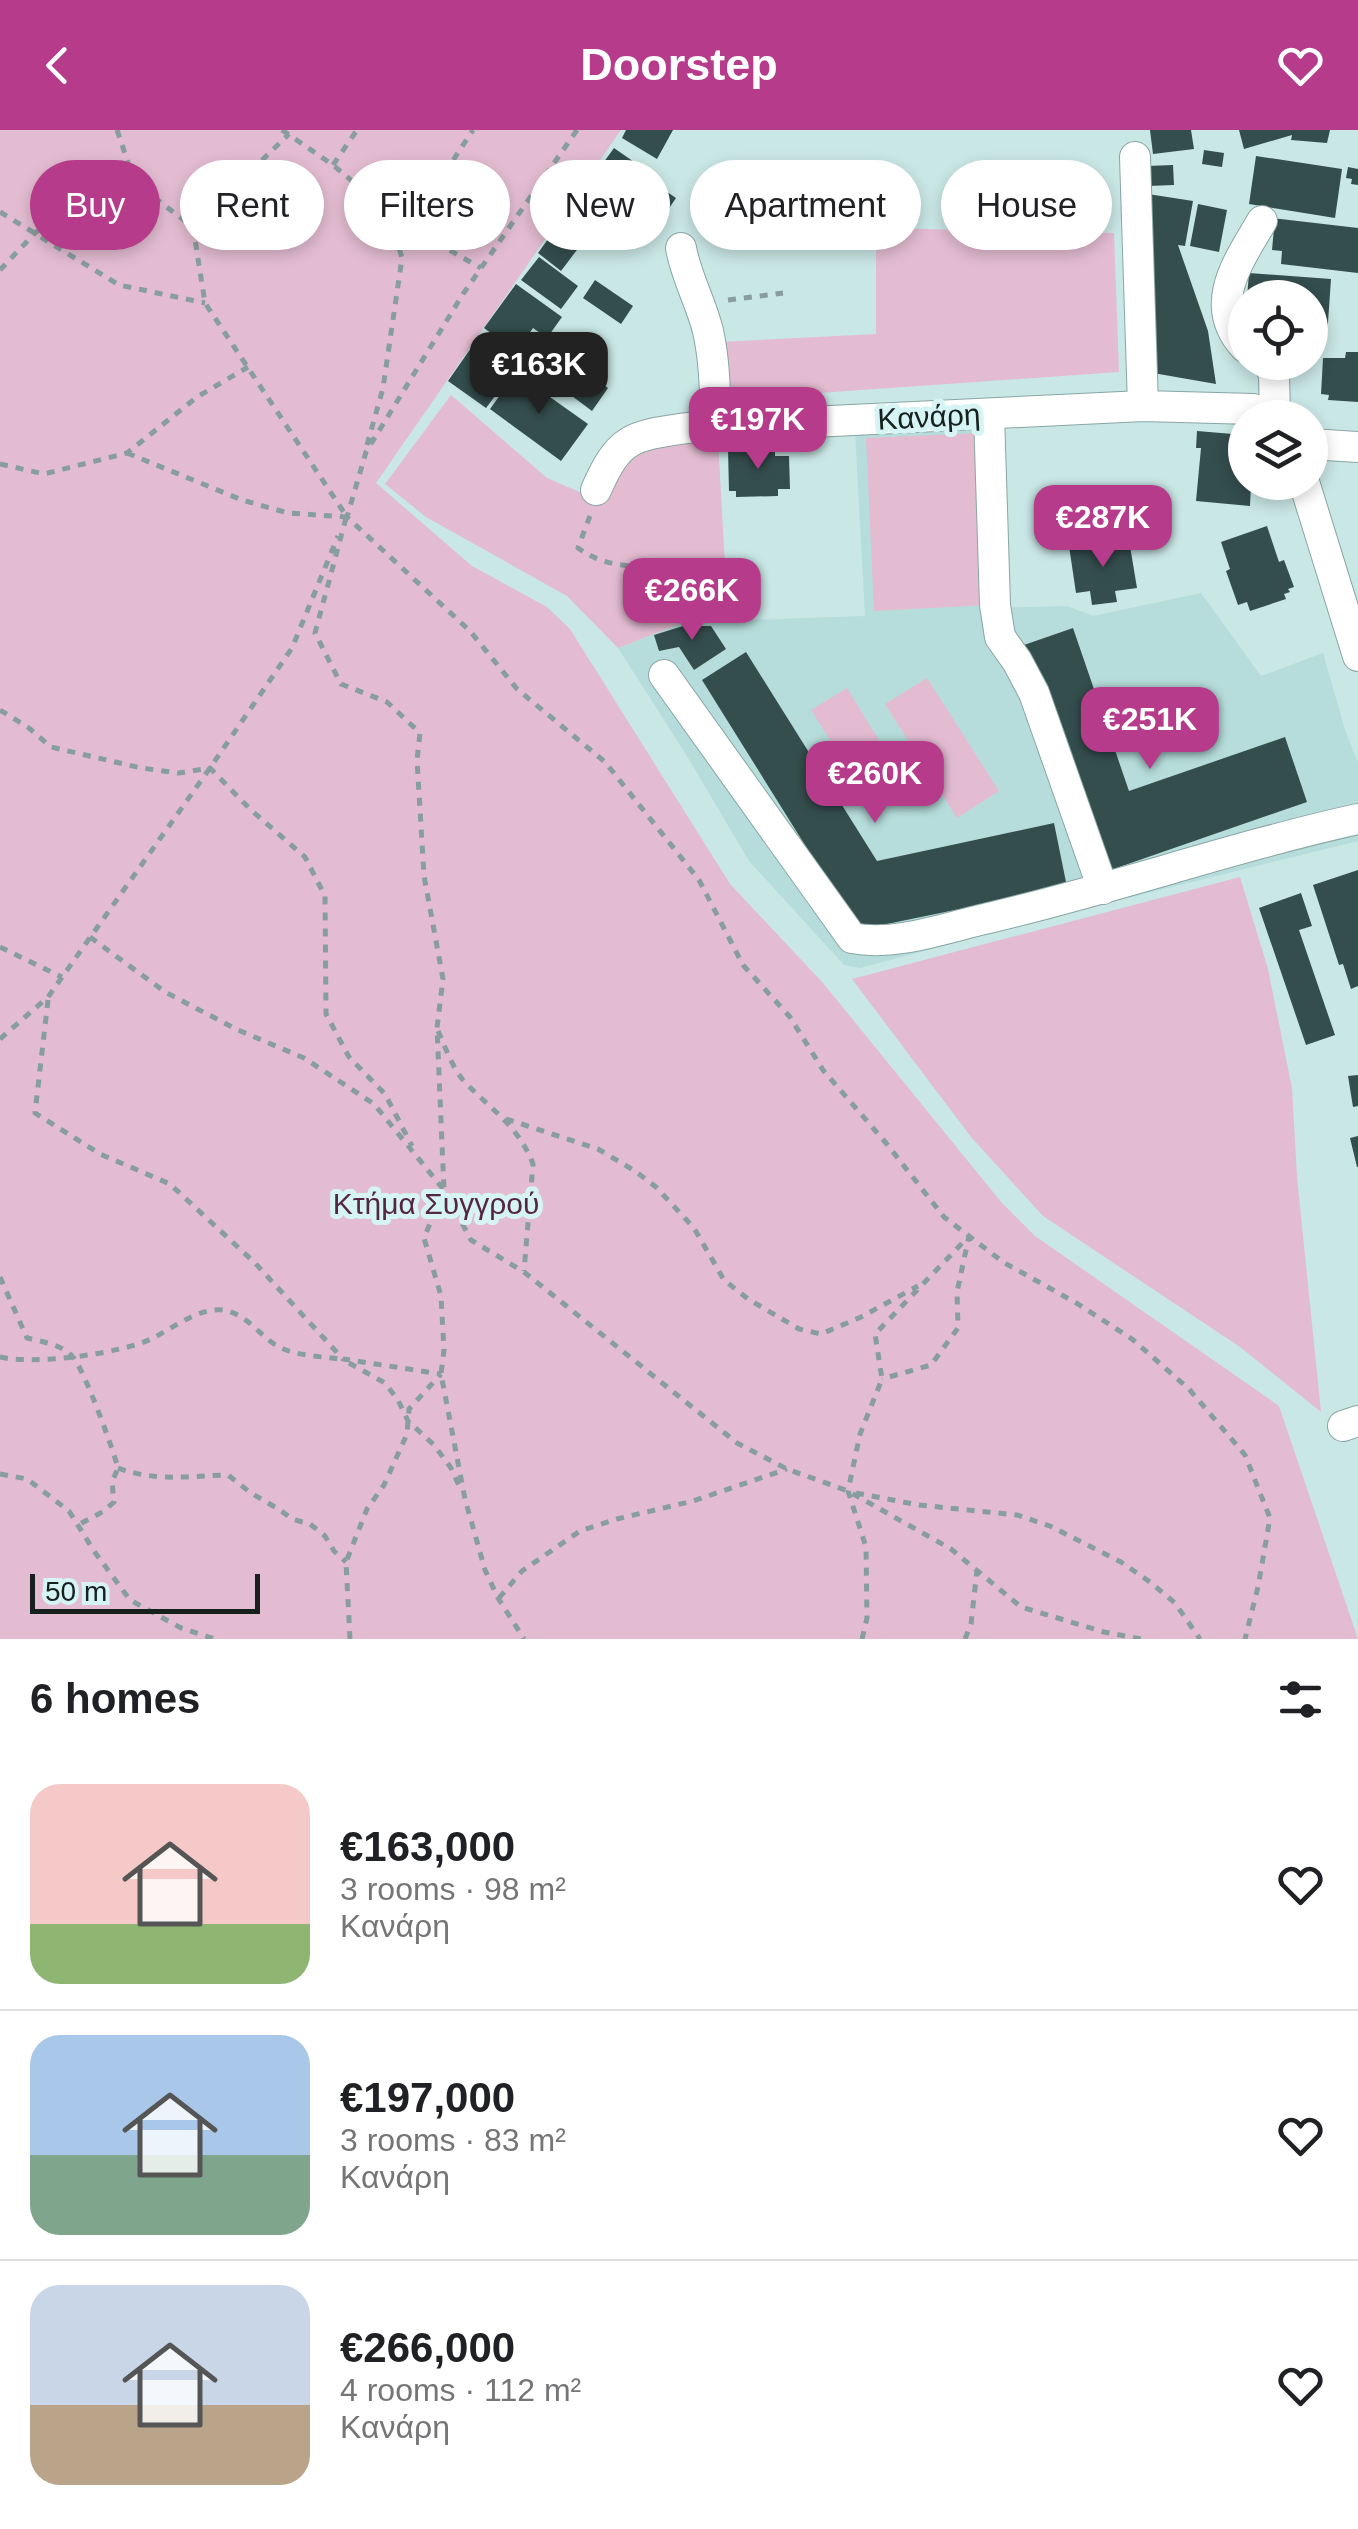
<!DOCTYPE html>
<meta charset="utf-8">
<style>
body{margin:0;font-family:Arial,sans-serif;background:#f6f6f6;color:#202124;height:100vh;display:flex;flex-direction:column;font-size:38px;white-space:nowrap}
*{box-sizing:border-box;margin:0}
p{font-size:32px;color:#757577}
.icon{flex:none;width:55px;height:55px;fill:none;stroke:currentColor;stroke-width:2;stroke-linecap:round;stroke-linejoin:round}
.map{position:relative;height:1509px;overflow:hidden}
.details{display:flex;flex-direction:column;background:#fff;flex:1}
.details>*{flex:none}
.banner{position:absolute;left:30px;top:30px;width:1300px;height:90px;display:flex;gap:20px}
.fabs{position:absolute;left:1228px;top:150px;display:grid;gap:20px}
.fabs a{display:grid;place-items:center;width:100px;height:100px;border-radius:50%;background:#fff;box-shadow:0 5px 15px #0003;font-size:50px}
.scale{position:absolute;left:30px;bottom:25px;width:230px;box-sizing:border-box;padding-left:10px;border:5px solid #15201f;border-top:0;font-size:28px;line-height:35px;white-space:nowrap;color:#15201f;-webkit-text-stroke:8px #d6f4f3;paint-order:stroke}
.price{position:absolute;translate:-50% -85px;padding:0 22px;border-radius:20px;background:#b73b8b;color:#fff;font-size:32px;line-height:65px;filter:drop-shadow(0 2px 5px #0008)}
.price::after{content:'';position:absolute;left:50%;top:60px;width:30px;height:22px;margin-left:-15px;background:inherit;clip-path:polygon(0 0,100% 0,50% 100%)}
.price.on{background:#222;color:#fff}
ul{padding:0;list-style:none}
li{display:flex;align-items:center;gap:30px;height:250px;padding:0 30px}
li+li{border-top:2px solid #e0e0e0}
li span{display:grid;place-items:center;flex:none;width:280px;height:200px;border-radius:30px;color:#555}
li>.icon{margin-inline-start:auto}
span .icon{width:120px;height:120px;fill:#fffc;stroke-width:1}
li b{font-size:42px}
h2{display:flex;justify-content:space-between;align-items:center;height:120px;padding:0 30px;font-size:42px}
.tag{padding:0 35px;border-radius:45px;background:#fff;box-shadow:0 5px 15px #0003;font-size:35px;line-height:90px}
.tag.on{background:#b73b8b;color:#fff}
header{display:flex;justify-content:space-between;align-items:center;height:130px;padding:0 30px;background:#b73b8b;color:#fff;font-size:45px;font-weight:700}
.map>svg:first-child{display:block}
.built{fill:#b6dddb}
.green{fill:#e3bcd1}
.building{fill:#344e4d}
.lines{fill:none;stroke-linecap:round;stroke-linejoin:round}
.minor-casing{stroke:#89a6a4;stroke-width:32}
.path{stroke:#879e9d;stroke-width:5;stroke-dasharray:8 8;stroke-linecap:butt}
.minor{stroke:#fff;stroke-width:30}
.labels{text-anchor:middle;stroke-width:10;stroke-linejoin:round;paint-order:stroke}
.street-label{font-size:30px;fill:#15201f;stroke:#d6f4f3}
.park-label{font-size:30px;fill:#572544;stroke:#d6f4f3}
</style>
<header><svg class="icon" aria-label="back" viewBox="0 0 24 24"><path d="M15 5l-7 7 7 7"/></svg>Doorstep<svg class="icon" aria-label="heart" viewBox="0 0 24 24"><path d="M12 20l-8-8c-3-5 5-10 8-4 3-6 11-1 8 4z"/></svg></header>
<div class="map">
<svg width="1358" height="1509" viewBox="0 0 1358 1509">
<rect width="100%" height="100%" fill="#c9e7e5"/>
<path class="built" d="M983,296L991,478L1067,476L1093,486L1201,463L1261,546L1323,523L1345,600L1358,633V711L1059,785L860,838L844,835L749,731L687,626L618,518L685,492L865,486L855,300Z"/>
<path class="green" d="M0,0H621L376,353L472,436L547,477L570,499L730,754L823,853L1002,1073L1035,1106L1279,1276L1358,1509H0Z
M876,98L1114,103L1119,242L761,267L733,259L727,249L720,212L876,204Z
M451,265L547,348L582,363L619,310H718L728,490L685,492L618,518L567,466L426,387L385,354Z
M979,303L988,475L874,481L866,308Z
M927,548L999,661L957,688L885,574Z
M847,558L890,628L855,650L811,580Z
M1240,747L1268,839L1292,958L1297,1047L1321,1282L1240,1217L1043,1086L971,1007L852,849Z"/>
<path class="building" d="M626,0H673L657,29L622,8Z
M1150,0H1191L1194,19L1153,24Z
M1239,0H1330L1327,13L1291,10L1292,5L1244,19Z
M614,18L637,34L633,39L676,68L661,90L634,72L630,77L625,74L599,111L589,104L561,141L538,123Z
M1204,20L1224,23L1222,37L1202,34Z
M1256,26L1342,39L1335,88L1249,74Z
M1173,35L1174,55L1148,56L1147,36Z
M1031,36H1054L1053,65L1031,64Z
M1348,37L1358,39V55L1351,54L1352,49L1346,48Z
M1148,64L1193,71L1185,116L1178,115L1208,201L1216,254L1153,243Z
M1198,74L1227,80L1219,122L1190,116Z
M1030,75H1051V99L1030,98Z
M1272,88L1358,98V143L1281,134L1282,121L1272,120L1274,98Z
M539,127L578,156L561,179L521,150Z
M1249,143L1331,149L1327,207L1310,206V168H1247Z
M595,150L633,176L621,194L583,168Z
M516,154L562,187L547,208L533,198L526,208L517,202L507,215L484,198Z
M478,208L517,237L486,278L448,251Z
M545,211L608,258L592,281L528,233Z
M1346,222H1358V272L1328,270L1329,265L1321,264L1323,228H1345Z
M516,243L588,294L561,331L490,279Z
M1197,301L1245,305V352L1251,355L1250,376L1196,371L1201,318H1196Z
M775,318V326H789L790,359H778V366L736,367V361H729L728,319Z
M1267,396L1279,432L1284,430L1294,457L1288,459L1290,462L1284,464L1286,469L1250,481L1247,472L1238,475L1226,441L1230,439L1221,412Z
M1129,410L1137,458L1115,461L1117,472L1092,475L1090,461L1076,463L1069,416Z
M683,496H711L726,519L694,540L679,517L659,521L654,505Z
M1073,498L1129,661L1285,607L1307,672L1102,743L1024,515Z
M746,522L877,731L1054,693L1067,757L858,800L702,550Z
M1358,740V856L1351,859L1343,834L1339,835L1313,755Z
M1301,763L1312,796L1299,800L1335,905L1306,915L1259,778Z
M1358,945V976L1353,977L1348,946Z
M1358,1006V1037H1357L1350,1008Z"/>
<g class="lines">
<g class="minor-casing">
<path id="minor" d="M1135,27L1143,276
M681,118C686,147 701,172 708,201C715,232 715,265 716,296
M1245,217C1206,175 1238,132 1262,91
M1268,232L1274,244L1275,286
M989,284L995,475L1000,507L1017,531L1034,563L1103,759
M1310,314L1358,317
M1304,352L1358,526
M596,360C619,307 632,306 687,298L1143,276L1253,279L1275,288
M664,545L852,808C893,816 939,800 980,790C1107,761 1231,717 1358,689
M1343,1296L1358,1291"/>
</g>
<path class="path" d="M117,0L135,53L193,97L205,173L347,387
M282,0L333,35L421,109L444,117L481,138
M577,0L463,164L366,322L347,387L470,501L517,559L605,632L699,750L743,835L790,887L823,940L886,1013L944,1087L1003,1132L1078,1174L1132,1209L1189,1259L1245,1325L1270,1388L1258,1457L1245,1509
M333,35L357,0
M0,82L119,155L205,173
M193,97L289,4
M0,140L35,103L83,69L135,53
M728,170L783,163
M367,315L383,258L402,128L389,83L413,91L473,0
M127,323L242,370L288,383L347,387
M0,334L44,344L127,323L197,267L248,237
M590,386L578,418C605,437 625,435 656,438C673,440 688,448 703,455
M346,388L315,503L341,554L387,572L420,603L417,630L424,746L443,849L437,898L444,1060L424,1108L441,1166L444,1220L441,1244L465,1369L485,1440L498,1468L524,1509
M0,580L29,598L51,617L141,638L179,643L210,638L250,679L305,727L325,766L326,884L349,927L385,964L412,1016
M90,807L165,862L238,900L304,928L374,974L444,1060L471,1110L524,1142L737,1313L787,1339L848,1361L951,1419L1021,1477L1104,1502L1141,1509
M0,817L62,847
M48,870L35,983L100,1024L170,1054L255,1133L343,1229L441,1244
M438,901C445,916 452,937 463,950C490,979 518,995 533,1034L524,1141
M0,909L48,867L210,638L292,518L338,406
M506,989L598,1019L635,1041L656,1057L694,1098L724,1150L748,1169L799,1199L821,1204L861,1187L918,1156
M0,1147L27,1208C43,1212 60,1214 72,1226C83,1236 113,1319 118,1338L112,1352L114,1372L104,1381L78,1395
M0,1227C34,1235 119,1224 151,1209C172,1199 197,1178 222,1180C247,1183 259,1206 279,1217C297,1226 319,1226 339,1229
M349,1233L385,1253L398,1270L408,1291L434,1315L451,1338L461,1360
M118,1338C156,1352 188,1346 228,1345L251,1363L280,1380L292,1389L310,1394L325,1406L334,1421L346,1432
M0,1344L27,1349L69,1381L94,1421L130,1470L181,1498L215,1509
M856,1363L919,1375L1017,1385L1050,1396L1121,1432L1150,1452L1175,1473L1200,1509
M499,1468L522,1441L580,1401L617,1389L693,1371L787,1339
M350,1509L346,1432L367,1379L384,1355L407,1304L409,1279L441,1244
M862,1509L867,1488L866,1417L848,1361L860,1304L882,1249L875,1204L969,1106L957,1162L958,1198L931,1235L882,1249
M965,1509L971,1494L977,1440"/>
<use href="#minor" class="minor"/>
</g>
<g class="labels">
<g class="street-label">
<text transform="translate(929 287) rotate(-3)" y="10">Κανάρη</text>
</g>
<g class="park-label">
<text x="436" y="1084">Κτήμα Συγγρού</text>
</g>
</g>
</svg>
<div class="fabs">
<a><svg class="icon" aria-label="locate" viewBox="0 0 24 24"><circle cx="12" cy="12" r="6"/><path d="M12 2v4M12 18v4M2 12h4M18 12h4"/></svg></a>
<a><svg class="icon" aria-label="layers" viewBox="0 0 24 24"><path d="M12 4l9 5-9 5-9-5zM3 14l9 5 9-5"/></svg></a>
</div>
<div class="scale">50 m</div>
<b class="price on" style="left:539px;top:287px">€163K</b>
<b class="price" style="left:758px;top:342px">€197K</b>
<b class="price" style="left:1103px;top:440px">€287K</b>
<b class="price" style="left:692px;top:513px">€266K</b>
<b class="price" style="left:1150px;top:642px">€251K</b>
<b class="price" style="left:875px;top:696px">€260K</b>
<div class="banner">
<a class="tag on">Buy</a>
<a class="tag">Rent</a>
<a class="tag">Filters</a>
<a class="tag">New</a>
<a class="tag">Apartment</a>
<a class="tag">House</a>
</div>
</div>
<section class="details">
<h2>6 homes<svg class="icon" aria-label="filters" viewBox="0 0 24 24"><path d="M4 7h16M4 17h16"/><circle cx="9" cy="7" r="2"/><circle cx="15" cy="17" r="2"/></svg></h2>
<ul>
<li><span style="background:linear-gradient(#f6c9c9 70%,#8fb573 0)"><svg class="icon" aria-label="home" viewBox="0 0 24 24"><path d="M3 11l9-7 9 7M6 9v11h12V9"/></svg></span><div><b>€163,000</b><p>3 rooms · 98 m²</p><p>Κανάρη</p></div><svg class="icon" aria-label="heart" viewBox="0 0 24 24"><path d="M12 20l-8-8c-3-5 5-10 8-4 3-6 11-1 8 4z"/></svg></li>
<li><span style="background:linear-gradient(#a9c7e8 60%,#7fa58c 0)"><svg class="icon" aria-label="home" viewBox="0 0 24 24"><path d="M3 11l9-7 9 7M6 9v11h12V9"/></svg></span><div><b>€197,000</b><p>3 rooms · 83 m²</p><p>Κανάρη</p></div><svg class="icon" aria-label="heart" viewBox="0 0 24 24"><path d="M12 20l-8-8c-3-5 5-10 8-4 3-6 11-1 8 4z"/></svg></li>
<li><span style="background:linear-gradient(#c9d6e8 60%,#b9a48a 0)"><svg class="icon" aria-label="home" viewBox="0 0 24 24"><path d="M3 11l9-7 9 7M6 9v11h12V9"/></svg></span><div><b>€266,000</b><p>4 rooms · 112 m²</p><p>Κανάρη</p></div><svg class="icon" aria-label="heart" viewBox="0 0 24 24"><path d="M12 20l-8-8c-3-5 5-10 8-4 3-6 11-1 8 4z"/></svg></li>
</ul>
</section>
